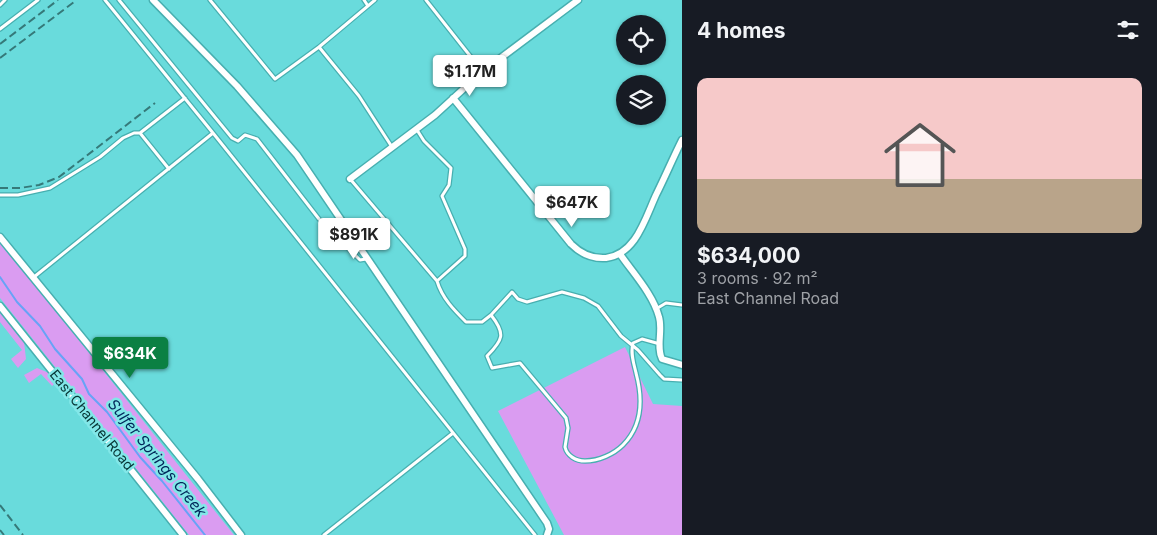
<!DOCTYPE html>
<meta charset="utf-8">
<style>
body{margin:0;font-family:Inter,sans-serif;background:#242831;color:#f1f3f6;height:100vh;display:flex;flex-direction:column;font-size:19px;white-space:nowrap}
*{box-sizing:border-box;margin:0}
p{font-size:16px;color:#9ea1a6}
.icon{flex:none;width:28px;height:28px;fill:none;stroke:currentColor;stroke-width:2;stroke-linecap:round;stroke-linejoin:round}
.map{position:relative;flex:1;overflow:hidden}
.details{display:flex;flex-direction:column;background:#171b24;width:475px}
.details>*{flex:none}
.controls{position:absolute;left:616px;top:15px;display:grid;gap:10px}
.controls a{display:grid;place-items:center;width:50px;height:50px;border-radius:50%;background:#171b24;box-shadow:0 1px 4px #0004;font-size:25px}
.price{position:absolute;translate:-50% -42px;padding:0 11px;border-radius:5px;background:#fff;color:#222;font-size:16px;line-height:32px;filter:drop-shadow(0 1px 2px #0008)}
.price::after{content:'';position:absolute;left:50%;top:30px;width:15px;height:11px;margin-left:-8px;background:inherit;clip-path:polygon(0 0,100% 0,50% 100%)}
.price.current{background:#0b8043;color:#fff}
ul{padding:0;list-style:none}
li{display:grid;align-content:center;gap:10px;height:265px;padding:0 15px}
li span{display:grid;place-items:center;height:155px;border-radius:10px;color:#555}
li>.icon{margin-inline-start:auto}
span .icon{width:90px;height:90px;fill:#fffc;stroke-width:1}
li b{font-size:21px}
h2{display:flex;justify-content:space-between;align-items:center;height:60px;padding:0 15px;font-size:21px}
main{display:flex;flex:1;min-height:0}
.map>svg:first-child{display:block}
.built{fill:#69dbdc;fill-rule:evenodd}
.green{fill:#da9cf1}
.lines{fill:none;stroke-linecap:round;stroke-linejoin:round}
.stream{stroke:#67a3f6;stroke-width:2}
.service-casing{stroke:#47afb0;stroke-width:5.5}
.minor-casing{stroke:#47afb0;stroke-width:9}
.service{stroke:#fff;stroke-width:3}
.minor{stroke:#fff;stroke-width:6}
.rail{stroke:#357979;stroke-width:2;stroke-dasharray:8 4;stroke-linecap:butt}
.labels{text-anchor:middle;stroke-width:5;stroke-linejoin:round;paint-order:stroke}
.street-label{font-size:14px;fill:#063535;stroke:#82e7e8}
.water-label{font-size:15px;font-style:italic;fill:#002759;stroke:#82e7e8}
</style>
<main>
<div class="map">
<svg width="682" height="535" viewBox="0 0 682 535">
<rect width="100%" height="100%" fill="#82e7e8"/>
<path class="built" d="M0,0H682V535H227L0,254ZM625,24H658V56H625ZM625,84H658V116H625Z
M0,269L213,535H0Z"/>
<path class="green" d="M0,242L20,266L234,535H189L0,298Z
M0,312L24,342L26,359L18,368L11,359L22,350L0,322Z
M625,347L653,404L682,406V535H564L498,411Z
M37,368L49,373L57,382L52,386L41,374L29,383L24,375Z"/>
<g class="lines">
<path class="stream" d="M0,277L17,302L40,326L55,349L82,379L89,394L107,412L140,457L162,481L205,535"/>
<g class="service-casing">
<path id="service" d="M105,0L213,133
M119,0L232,138L238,141L245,135L257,139L319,219L360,260L366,259
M210,0L275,79L319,47
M364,0L368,6
M375,0L319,47L359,96L392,147
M426,0L482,71
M0,5L5,0
M0,29L38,0
M417,130L424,141L451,168L449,185L442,196L465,249V256L437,281
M140,133L185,98
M351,180L437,281C442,298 454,310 466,322H482L491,315C506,334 503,340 487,356L492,368L520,363L566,418L568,428L565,447C567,456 576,461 585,461C599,461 614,454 623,445C643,425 643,399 636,373C634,364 630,353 633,343L642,339L660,344
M0,195H18L50,188L100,157L123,138L134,133H140L169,169
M34,277L213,133L535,535
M656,309L666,303L682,305
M491,315L512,292L518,299L527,302L562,292L584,298L598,306L621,336L638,350L660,375L664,379L682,380
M324,535L453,433"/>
</g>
<g class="minor-casing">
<path id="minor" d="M153,0L237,86L297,155L547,523L549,529L547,535
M453,98L571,244C581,254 592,259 606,258C636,254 645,219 656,195C665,177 673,158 682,140
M350,179L435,115L482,72L578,0
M0,237L198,479L241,535
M620,254C633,273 653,294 659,317C663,330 656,347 662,359L682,365
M0,306L183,535"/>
</g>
<use href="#service" class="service"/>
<use href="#minor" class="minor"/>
<path class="rail" d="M0,44L58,0
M0,58L74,2
M0,188H20L39,185L59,177L155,103
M0,505L23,535
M0,530L4,535"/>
</g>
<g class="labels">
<g class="street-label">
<text transform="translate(92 420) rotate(51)" y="5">East Channel Road</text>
</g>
<g class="water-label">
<text transform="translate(157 458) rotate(51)" y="5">Sulfer Springs Creek</text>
</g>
</g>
</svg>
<div class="controls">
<a><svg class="icon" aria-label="locate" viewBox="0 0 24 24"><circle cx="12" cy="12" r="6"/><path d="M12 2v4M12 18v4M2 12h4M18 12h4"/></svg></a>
<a><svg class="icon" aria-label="layers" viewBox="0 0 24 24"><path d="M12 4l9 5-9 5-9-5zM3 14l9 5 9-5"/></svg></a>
</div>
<b class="price" style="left:470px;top:97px">$1.17M</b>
<b class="price" style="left:572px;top:228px">$647K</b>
<b class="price" style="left:354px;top:260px">$891K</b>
<b class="price current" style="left:130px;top:379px">$634K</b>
</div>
<section class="details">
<h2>4 homes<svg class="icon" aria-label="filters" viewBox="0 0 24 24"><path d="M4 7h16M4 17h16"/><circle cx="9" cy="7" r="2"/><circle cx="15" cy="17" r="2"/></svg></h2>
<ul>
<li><span style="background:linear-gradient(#f6c9c9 65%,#b9a48a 0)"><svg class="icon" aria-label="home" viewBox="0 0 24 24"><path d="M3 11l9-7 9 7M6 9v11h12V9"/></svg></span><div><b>$634,000</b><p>3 rooms · 92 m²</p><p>East Channel Road</p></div></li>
</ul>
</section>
</main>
